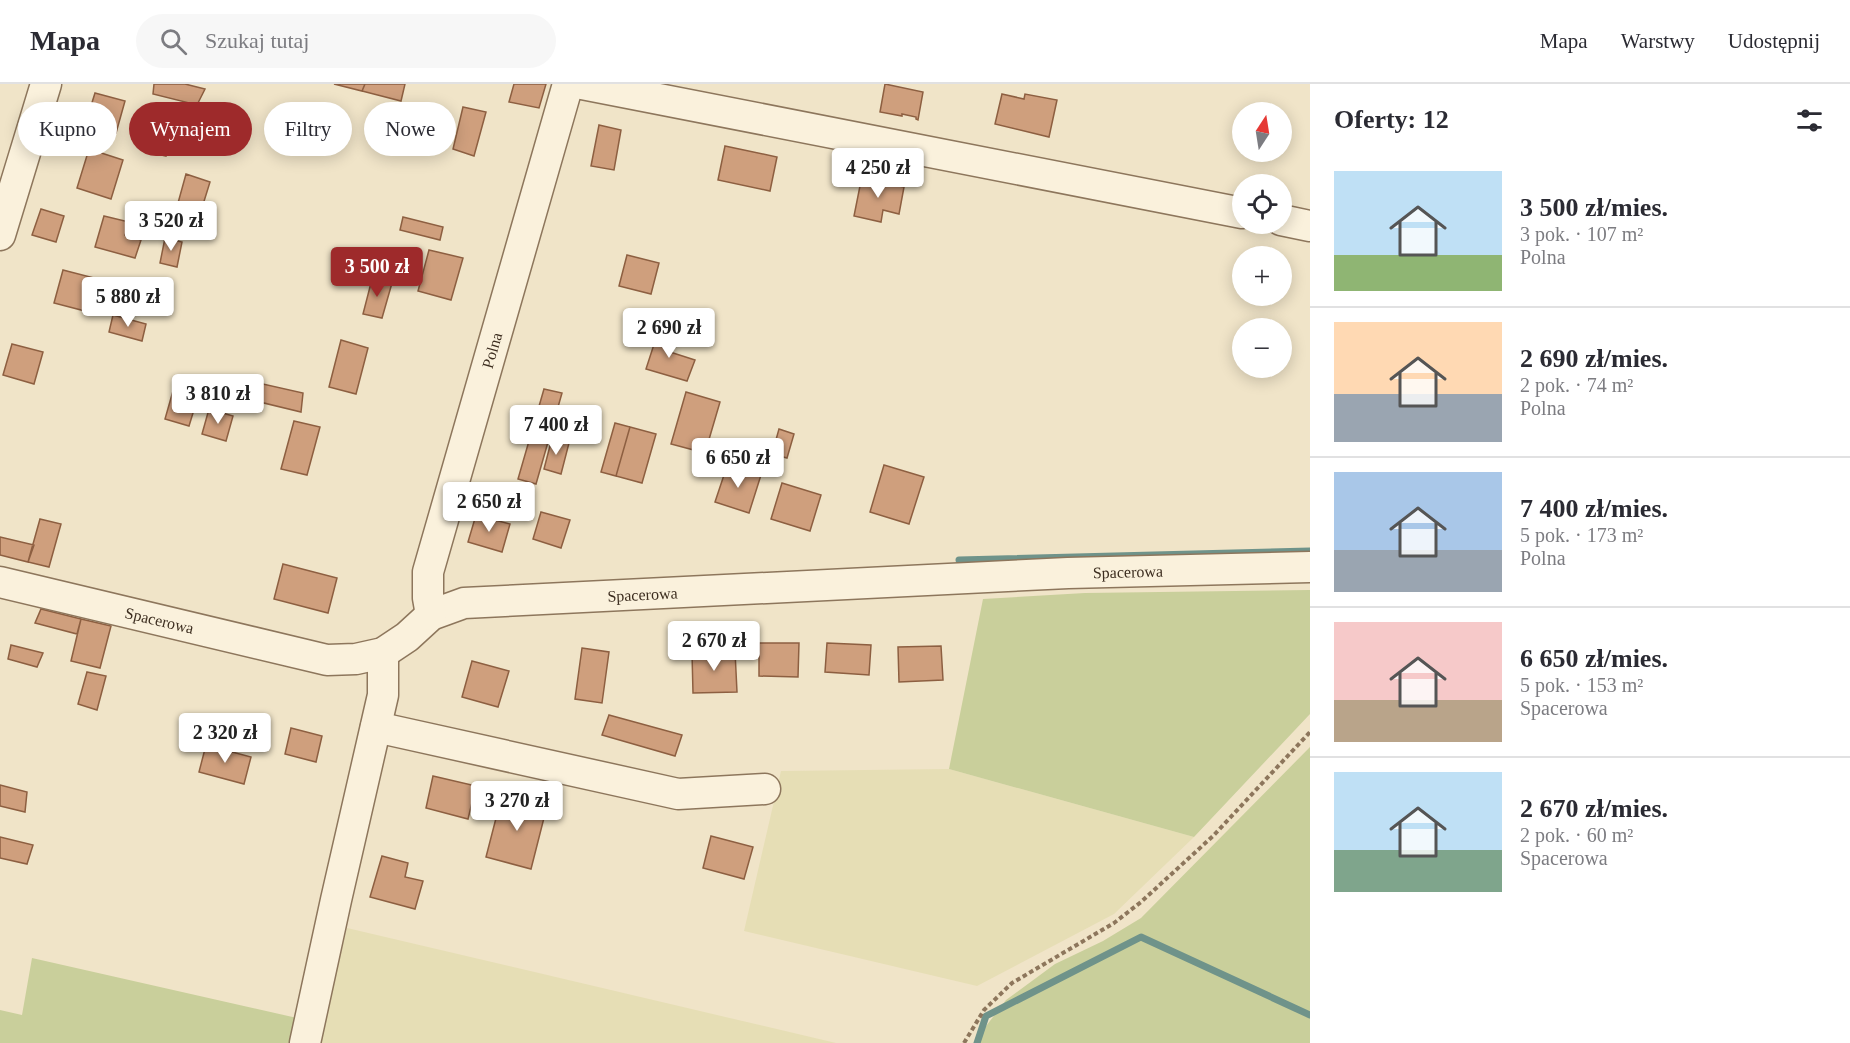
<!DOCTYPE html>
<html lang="pl">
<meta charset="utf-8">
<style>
body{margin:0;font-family:"Times New Roman",serif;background:#f7f7f7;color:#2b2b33;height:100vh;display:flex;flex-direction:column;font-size:22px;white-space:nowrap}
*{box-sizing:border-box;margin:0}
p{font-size:20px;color:#7c7c81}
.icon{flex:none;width:33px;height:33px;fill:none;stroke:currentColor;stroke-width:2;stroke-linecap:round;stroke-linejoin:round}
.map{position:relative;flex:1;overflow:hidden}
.details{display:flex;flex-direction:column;background:#fff;width:540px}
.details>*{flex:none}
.banner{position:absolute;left:18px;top:18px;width:570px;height:54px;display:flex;gap:12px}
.needle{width:39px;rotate:12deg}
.tools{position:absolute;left:1232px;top:18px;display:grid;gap:12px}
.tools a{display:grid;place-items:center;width:60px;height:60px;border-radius:50%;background:#fff;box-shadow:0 3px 15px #0003;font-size:30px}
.price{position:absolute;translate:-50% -51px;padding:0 14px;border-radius:6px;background:#fff;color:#222;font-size:20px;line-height:39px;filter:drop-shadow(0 2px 3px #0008)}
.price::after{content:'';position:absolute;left:50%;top:36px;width:18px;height:14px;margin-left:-9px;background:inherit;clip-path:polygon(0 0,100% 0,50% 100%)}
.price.current{background:#9e2a2b;color:#fff}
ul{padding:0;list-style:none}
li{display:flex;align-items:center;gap:18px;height:150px;padding:0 24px}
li+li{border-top:2px solid #e1e1e2}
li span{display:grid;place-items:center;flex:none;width:168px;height:120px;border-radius:0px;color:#555}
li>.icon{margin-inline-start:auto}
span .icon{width:72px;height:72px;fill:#fffc;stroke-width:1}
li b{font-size:26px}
h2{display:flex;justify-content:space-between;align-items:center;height:72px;padding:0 24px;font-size:26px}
.chip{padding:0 21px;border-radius:27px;background:#fff;box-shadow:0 3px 15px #0003;font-size:21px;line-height:54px}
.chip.current{background:#9e2a2b;color:#fff}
header{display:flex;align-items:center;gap:36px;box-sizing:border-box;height:84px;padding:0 30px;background:#fff;border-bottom:2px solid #e1e1e2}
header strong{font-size:28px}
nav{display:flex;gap:33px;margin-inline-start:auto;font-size:21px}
.search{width:420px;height:54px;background:#f7f7f7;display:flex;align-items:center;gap:15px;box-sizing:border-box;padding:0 21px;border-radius:33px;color:#7c7c81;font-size:22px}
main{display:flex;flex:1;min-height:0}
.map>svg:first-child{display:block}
.farmland{fill:#e6deb5}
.green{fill:#c9cf9b}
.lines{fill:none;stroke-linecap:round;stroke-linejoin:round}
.stream{stroke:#6f938a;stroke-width:7}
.building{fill:#cf9f7d;stroke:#8d5f41;stroke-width:1.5}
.minor-casing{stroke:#8d765c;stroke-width:33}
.path{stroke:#8d765c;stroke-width:4;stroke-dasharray:4.5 3;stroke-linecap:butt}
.minor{stroke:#faf1dc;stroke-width:30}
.labels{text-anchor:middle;stroke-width:4.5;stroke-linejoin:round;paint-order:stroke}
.street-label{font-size:16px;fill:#3d2e20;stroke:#f7eed8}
</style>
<header>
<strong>Mapa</strong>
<div class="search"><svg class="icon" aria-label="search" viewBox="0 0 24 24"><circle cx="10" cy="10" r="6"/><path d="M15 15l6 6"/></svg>Szukaj tutaj</div>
<nav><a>Mapa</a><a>Warstwy</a><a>Udostępnij</a></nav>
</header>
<main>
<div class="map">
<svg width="1310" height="959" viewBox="0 0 1310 959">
<rect width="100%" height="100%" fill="#f0e4c8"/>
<path class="farmland" d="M949,685L1194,753L1114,830L977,902L744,847L781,687Z
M347,844L836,959H319Z"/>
<path class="green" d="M1310,506V630L1194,753L949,685L983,515L1085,509Z
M1310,663V959H976L980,950L1006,916L1055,880L1103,857L1141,834Z
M32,874L297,934L291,959H0V926L22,931Z"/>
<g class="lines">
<path class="stream" d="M959,476L1310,467
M977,959L986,932L1141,853L1310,931"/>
</g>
<path class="building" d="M154,0H185L205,5L197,21L153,10Z
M334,0H365L362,7Z
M365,0H405L401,17L362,7Z
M514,0H546L539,24L509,18Z
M885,0L923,8L918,36L916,35V33L902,30V32L880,28Z
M95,9L125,17L116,49L85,41Z
M1002,10L1024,15L1025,10L1057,16L1049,53L995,40Z
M463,23L486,28L474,72L453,65Z
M599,41L621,46L614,86L591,82Z
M149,47L171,53L166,72L144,67Z
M725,62L777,73L770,107L718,96Z
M89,65L123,76L111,115L77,104Z
M186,90L210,98L201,127L178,119Z
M862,92L885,97L884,99L904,103L899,130L883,126L881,138L854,132Z
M41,125L64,132L56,158L32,151Z
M104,132L129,138L125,151L141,156L135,174L95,163Z
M403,133L443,143L440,156L400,146Z
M165,154L182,158L177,183L160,179Z
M429,166L463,174L451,216L418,207Z
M627,171L659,179L651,210L619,202Z
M63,186L94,194L85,227L54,219Z
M372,195L392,199L382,234L363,230Z
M113,231L146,240L142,257L109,248Z
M658,248L675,253L670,268L695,276L687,297L646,285Z
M341,256L368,264L356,310L329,303Z
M12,260L43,268L34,300L3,291Z
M241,295L303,309L301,328L235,312Z
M175,300L200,306L189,342L165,335Z
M544,305L562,309L536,400L518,395Z
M686,308L720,318L705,369L671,360Z
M209,325L233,332L226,357L202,350Z
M294,337L320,343L307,391L281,385Z
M615,339L630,343L616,392L601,388Z
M630,343L656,350L642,399L616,392Z
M779,345L794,350L787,374L772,370Z
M552,354L569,359L561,390L544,385Z
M884,381L924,393L909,440L870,428Z
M727,382L761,391L749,429L715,418Z
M782,399L821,411L810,447L771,435Z
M541,428L570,436L561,464L533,455Z
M476,431L510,440L502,468L468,458Z
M40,435L61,440L49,483L28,478Z
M0,453L34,461L28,478L0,471Z
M283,480L337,494L328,529L274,515Z
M41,525L81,535L77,550L35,539Z
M81,535L111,542L100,584L71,577Z
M759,559H799L798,593L759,592Z
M827,559L871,561L869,591L825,588Z
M11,561L43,569L37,583L8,575Z
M941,562L943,596L899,598L898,563Z
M582,564L609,568L602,619L575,615Z
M735,567L737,608L693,609L692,569Z
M472,577L509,587L498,623L462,613Z
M87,588L106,592L97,626L78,620Z
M609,631L682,651L675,672L602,651Z
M291,644L322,652L316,678L285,670Z
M206,661L251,673L244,700L199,688Z
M433,692L476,702L468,735L426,724Z
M0,701L27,708L25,728L0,722Z
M502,711L547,722L531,785L486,773Z
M711,752L753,763L744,795L703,784Z
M0,753L33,761L27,780L0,774Z
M382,772L408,779L405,793L423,797L415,825L370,813Z"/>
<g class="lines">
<g class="minor-casing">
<g id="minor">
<path d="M582,0L1242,129"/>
<path d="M1281,136L1310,142"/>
<path d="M0,151L46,0"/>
<path id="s1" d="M0,498L327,576L356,575L383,569L407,553L431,531L464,519L1068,489L1310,483"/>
<path id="s2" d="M431,531L428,514V488L568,0"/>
<path d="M376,643L678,710L765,705"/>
<path d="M305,959L336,816L383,611V569"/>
</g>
</g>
<path class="path" d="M964,959L984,926L1012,899L1114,839L1141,818L1213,752L1310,648"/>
<use href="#minor" class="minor"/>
</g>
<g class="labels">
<g class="street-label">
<text dy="6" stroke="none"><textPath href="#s2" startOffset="274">Polna</textPath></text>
<text dy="6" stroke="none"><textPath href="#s1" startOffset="1154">Spacerowa</textPath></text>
<text dy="6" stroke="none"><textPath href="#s1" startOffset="668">Spacerowa</textPath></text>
<text dy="6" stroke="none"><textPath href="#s1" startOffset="164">Spacerowa</textPath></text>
</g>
</g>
</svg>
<div class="tools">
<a><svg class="needle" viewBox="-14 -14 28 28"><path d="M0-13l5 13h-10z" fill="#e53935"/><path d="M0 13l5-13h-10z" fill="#7c7c81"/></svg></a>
<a><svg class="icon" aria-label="locate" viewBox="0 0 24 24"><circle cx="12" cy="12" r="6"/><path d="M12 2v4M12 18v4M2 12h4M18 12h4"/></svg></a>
<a>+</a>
<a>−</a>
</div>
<b class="price" style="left:878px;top:115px">4 250 zł</b>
<b class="price" style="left:171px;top:168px">3 520 zł</b>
<b class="price current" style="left:377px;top:214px">3 500 zł</b>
<b class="price" style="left:128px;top:244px">5 880 zł</b>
<b class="price" style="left:669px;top:275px">2 690 zł</b>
<b class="price" style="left:218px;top:341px">3 810 zł</b>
<b class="price" style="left:556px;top:372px">7 400 zł</b>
<b class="price" style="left:738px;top:405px">6 650 zł</b>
<b class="price" style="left:489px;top:449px">2 650 zł</b>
<b class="price" style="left:714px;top:588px">2 670 zł</b>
<b class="price" style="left:225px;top:680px">2 320 zł</b>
<b class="price" style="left:517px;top:748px">3 270 zł</b>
<div class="banner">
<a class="chip">Kupno</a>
<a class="chip current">Wynajem</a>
<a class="chip">Filtry</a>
<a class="chip">Nowe</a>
</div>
</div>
<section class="details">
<h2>Oferty: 12<svg class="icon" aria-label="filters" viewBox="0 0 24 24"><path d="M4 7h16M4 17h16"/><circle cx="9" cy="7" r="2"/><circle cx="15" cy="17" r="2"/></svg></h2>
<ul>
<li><span style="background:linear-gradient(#bfe0f5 70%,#8fb573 0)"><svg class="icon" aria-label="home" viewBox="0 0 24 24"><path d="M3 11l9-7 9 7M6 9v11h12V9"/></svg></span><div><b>3 500 zł/mies.</b><p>3 pok. · 107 m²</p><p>Polna</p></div></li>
<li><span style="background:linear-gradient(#ffd9b3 60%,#9aa5b1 0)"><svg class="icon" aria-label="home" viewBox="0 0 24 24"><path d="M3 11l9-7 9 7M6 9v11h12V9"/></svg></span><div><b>2 690 zł/mies.</b><p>2 pok. · 74 m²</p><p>Polna</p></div></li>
<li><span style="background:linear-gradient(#a9c7e8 65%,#9aa5b1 0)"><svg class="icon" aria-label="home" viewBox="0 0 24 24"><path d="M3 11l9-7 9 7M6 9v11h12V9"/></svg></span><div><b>7 400 zł/mies.</b><p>5 pok. · 173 m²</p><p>Polna</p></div></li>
<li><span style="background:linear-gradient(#f6c9c9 65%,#b9a48a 0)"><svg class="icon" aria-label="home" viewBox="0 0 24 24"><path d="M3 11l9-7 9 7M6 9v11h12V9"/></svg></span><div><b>6 650 zł/mies.</b><p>5 pok. · 153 m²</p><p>Spacerowa</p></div></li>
<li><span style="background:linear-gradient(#bfe0f5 65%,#7fa58c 0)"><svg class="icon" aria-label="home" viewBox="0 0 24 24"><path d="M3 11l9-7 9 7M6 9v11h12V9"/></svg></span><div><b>2 670 zł/mies.</b><p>2 pok. · 60 m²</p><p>Spacerowa</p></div></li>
</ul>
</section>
</main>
